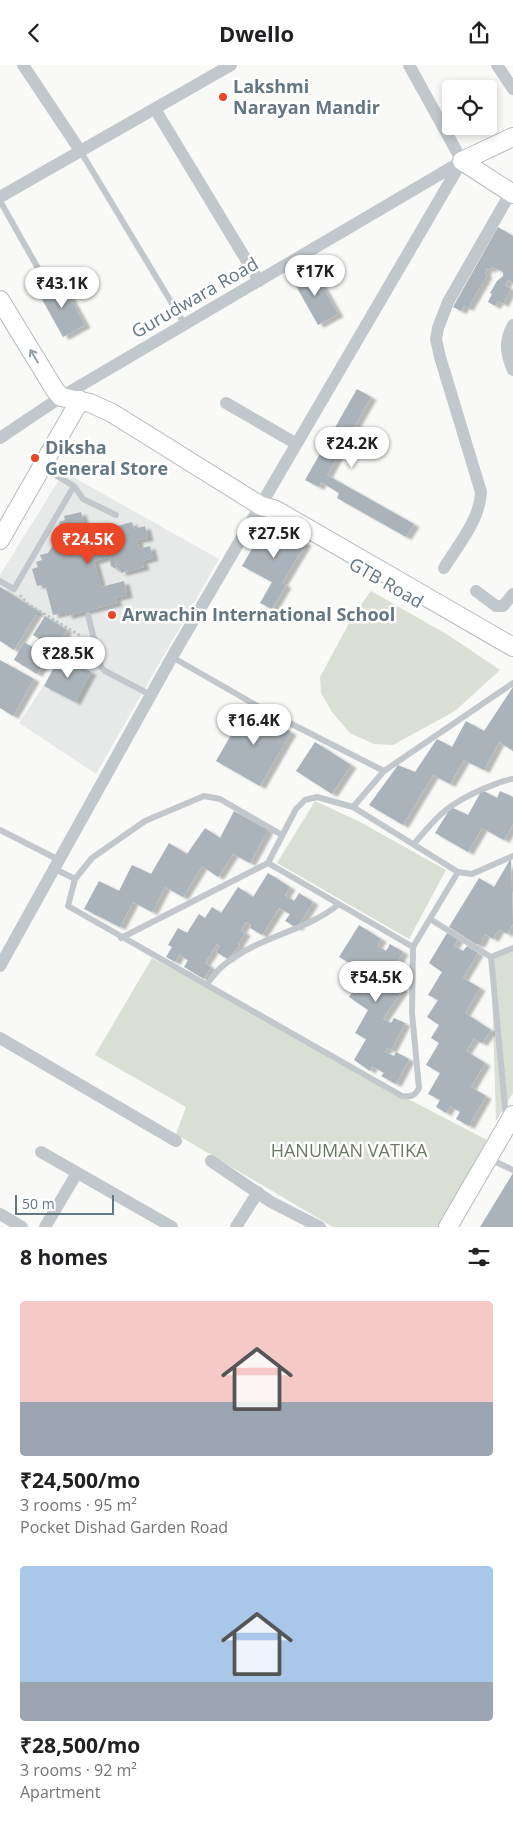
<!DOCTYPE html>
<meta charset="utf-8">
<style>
body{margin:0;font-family:"Open Sans",sans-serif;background:#f2f2f2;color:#202124;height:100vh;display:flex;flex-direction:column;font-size:19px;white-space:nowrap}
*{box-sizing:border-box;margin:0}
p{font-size:16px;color:#757577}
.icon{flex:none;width:28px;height:28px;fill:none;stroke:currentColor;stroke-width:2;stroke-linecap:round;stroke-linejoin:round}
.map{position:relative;height:1162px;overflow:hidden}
.side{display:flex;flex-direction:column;background:#fff;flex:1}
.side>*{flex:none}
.tools{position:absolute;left:442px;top:15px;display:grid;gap:10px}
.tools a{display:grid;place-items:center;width:55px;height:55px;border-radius:5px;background:#fff;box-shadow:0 2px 8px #0003;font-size:25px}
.scale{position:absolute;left:15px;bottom:12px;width:99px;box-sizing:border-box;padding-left:5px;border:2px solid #637783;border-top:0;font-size:14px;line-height:18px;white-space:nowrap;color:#637783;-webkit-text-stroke:4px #fff;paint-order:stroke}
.price{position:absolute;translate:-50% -42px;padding:0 11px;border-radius:18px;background:#fff;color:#222;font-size:16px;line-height:32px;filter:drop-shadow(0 1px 2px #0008)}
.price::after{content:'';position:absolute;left:50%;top:30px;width:15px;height:11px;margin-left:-8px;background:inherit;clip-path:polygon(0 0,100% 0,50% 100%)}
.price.current{background:#eb4626;color:#fff}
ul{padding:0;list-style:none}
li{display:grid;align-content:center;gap:10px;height:265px;padding:0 20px}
li span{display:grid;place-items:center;height:155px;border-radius:5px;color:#555}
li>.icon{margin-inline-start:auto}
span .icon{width:90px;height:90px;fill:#fffc;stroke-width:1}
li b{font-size:21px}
h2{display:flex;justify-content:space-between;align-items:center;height:60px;padding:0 20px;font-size:21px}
header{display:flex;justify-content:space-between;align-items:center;height:65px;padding:0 20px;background:#fff;font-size:22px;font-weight:700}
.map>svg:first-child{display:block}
.built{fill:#e7e9e8}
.green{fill:#dadfd6}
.building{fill:#a9b3b9;filter:url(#shadow)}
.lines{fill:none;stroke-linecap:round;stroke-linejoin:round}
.secondary-casing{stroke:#b4bbc0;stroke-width:20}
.path{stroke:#bcc0c2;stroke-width:2.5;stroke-dasharray:2.5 2.5;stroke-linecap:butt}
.lane{stroke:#c2c7cb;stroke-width:6}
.street{stroke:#c2c7cb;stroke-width:12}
.secondary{stroke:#fff;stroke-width:18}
.oneway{stroke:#92a0a8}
.poi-dot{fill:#eb4626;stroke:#fff;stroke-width:2}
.labels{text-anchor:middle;stroke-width:5;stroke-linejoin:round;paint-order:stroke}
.poi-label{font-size:18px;font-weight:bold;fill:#637783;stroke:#fff;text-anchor:start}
.street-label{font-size:18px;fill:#637783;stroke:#fff}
.park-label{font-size:18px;fill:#687a62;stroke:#fff}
</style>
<header><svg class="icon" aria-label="back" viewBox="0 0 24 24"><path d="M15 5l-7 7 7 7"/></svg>Dwello<svg class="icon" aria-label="share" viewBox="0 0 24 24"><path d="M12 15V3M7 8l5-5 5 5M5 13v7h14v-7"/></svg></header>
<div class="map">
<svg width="513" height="1162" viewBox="0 0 513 1162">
<defs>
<filter id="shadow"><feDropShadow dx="5.5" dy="3" stdDeviation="1" flood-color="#0004"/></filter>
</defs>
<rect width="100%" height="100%" fill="#f9f9f7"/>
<path class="built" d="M64,407L219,494L96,709L19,658L76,571L0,529V510Z"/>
<path class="green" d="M371,526L448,570L500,605L455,646L393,680L374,679L350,668L332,647L321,628L320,612L354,549Z
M315,736L360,757L446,805L409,874L277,798Z
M513,882V1028L496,1056L491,892Z
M152,893L332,991L331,994L487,1075L443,1162H333L176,1069L186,1042L95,990Z"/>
<path class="building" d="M498,162L513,171V218L508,215L505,220L511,224L503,239L498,236L495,241L488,237L492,229L490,228L497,216L503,211V207L492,202L490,205L487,203L485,209L487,210L468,243L464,241L461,246L453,242Z
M312,203L338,249L318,260L292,214Z
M61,216L85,260L63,272L39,229Z
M357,324L371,332L327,410L414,459L406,472L337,433L339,428L321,417L319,422L305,415Z
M81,447L88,475L108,470L109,476L113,475L110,463L132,457L134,464L145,461L148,473L137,475L139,484L150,481L153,493L142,496L144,502L121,508L117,493H115L117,501L115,504L111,501L109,492L94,496L101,522L124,516L127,530L115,533L117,538L67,551L66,547L53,550L45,519L37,521L32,504L38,502L36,497L42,495L40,490L48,488L57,474L55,466L61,465L59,457L65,455L64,451Z
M268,456L306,478L282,518L286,520L272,544L260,538L272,517L242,501Z
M0,522L38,546L14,585L0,576Z
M45,551L67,565L56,584L33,570Z
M24,577L48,591L37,609L14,595Z
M60,591L91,607L75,637L44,621Z
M0,595L34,614L13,651L0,643Z
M513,622V686L499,677L484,705L464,695L450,719L433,710L403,760L369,740L398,700L415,707L437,674L452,682L466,656L484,666Z
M247,642L291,667L260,721L216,696Z
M315,677L351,700L332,729L296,706Z
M482,725L497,733L500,726L513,732V759L504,775L482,763L468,787L435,768L451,742L468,750Z
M234,746L268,765L250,798L233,789L218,812L202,801L183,832L165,822L152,847L133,837L120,862L84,844L99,816L119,826L132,800L151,809L169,778L187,789L205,763L220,773Z
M511,793L513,859L507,869L499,864L493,874L485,869L480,879H476L449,862L479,813L494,822Z
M268,808L290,822L285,830L294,836L299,828L313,837L297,863L285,856L290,849L279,843L262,870L250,863L251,860L246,857L241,865L245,868L238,879L240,880L228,894L216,887L220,881L217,879L205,898L211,902L204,914L184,902L188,895L179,890L175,897L166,892L172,882L168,880L178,863L187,868L199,849L205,853L212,842L221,848L238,822L253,832Z
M359,860L381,874L377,881L386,886L390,879L403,887L387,914L384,911L381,915L388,919L390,916L403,924L383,954L391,958L394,953L405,958L391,985L387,983L385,987L394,991L396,987L409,994L396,1019L381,1011L384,1008L372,1001L370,1006L354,995L366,974L355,968L368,945L349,932L365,907L339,892Z
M447,868L458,874L454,881L463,886L467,881L478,888L463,913L480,923L465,948L491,965L482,978L474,974L466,986L485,998L471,1022L486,1031L469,1061L456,1054L460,1047L450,1041L446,1048L436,1042L440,1035L428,1029L440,1008L426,1000L439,978L431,973L439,960L427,952L438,935L428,930L442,907L429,898Z
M513,1108V1162H480Z"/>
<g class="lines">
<g class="secondary-casing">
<path id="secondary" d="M462,96L513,129
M462,96L513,72
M0,235L55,325L61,332L90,338L112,348L261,441L276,445L513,582
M0,475L80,335
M448,1162L513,1050"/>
</g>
<path class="path" d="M20,530L28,539L81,571"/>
<path class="lane" d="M81,87L185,260
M0,136L43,212
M43,403L74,421L83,434L116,450
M0,516L14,524L74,421
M88,550L101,602L105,606L151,630
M172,592L268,647L384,706L353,742
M384,706L513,618
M0,765L59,795
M414,779C438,750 448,739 483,724C493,720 503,715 513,714
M55,804L75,814L92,793L145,756L204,731L220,734L282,770
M458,807L413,882L268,798L296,744L305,735L317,732L353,742L458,807L472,809L513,791
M75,814L68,841L402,1031C411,1032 415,1031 419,1023L412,948L413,882
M430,854L491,892L513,883
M121,873L268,798
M491,892L506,1052
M206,920C212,913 217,905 224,900C257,872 304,867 338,840
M490,1094L513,1105"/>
<path class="street" d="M23,0L81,87
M497,0L513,24
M155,44L259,216
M0,132L231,0
M513,260C504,276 506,289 513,305
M226,338L295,378
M0,373L61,332L459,98
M444,503C458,480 480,455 481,427L440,292L436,274L438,263L448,237L511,127
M476,526L496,541H503L513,529
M0,901L172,592L462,96L409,0
M0,973L176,1076
M41,1087L172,1162
M211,1096L271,1137L320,1162
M0,1149L22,1162
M45,1162L77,1108
M236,1162L258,1127"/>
<use href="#secondary" class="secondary"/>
</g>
<defs><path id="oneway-shaft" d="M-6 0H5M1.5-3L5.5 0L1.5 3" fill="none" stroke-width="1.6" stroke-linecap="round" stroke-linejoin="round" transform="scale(1.25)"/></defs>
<use class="oneway" href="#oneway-shaft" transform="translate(34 291) rotate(-121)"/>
<g class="poi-dot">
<circle cx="223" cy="32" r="5"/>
<circle cx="35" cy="393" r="5"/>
<circle cx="112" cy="550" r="5"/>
</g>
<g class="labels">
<g class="poi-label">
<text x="233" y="28">Lakshmi<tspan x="233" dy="21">Narayan Mandir</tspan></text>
<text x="45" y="389">Diksha<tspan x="45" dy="21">General Store</tspan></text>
<text x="122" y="556">Arwachin International School</text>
</g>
<g class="street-label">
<text transform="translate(195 233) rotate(-30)" y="6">Gurudwara Road</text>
<text transform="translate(386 518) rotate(30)" y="6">GTB Road</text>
</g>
<g class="park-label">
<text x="349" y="1092">HANUMAN VATIKA</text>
</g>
</g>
</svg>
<div class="tools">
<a><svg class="icon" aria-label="locate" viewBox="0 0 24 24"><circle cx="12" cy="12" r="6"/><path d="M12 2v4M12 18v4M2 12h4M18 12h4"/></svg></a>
</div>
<div class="scale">50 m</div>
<b class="price" style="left:315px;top:232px">₹17K</b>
<b class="price" style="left:62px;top:244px">₹43.1K</b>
<b class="price" style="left:352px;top:404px">₹24.2K</b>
<b class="price" style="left:274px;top:494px">₹27.5K</b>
<b class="price current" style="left:88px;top:500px">₹24.5K</b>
<b class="price" style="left:68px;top:614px">₹28.5K</b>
<b class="price" style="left:254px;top:681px">₹16.4K</b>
<b class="price" style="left:376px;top:938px">₹54.5K</b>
</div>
<section class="side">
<h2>8 homes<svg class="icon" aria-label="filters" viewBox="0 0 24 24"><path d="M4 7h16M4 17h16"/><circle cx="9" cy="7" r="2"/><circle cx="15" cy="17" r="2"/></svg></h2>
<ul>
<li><span style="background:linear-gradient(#f6c9c9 65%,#9aa5b1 0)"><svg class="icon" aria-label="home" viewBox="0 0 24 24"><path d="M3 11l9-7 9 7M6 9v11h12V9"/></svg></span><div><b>₹24,500/mo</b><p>3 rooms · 95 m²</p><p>Pocket Dishad Garden Road</p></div></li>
<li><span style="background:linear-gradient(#a9c7e8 75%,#9aa5b1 0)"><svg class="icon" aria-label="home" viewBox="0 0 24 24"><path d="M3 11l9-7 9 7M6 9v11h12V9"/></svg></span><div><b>₹28,500/mo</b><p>3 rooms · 92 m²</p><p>Apartment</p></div></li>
</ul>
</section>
